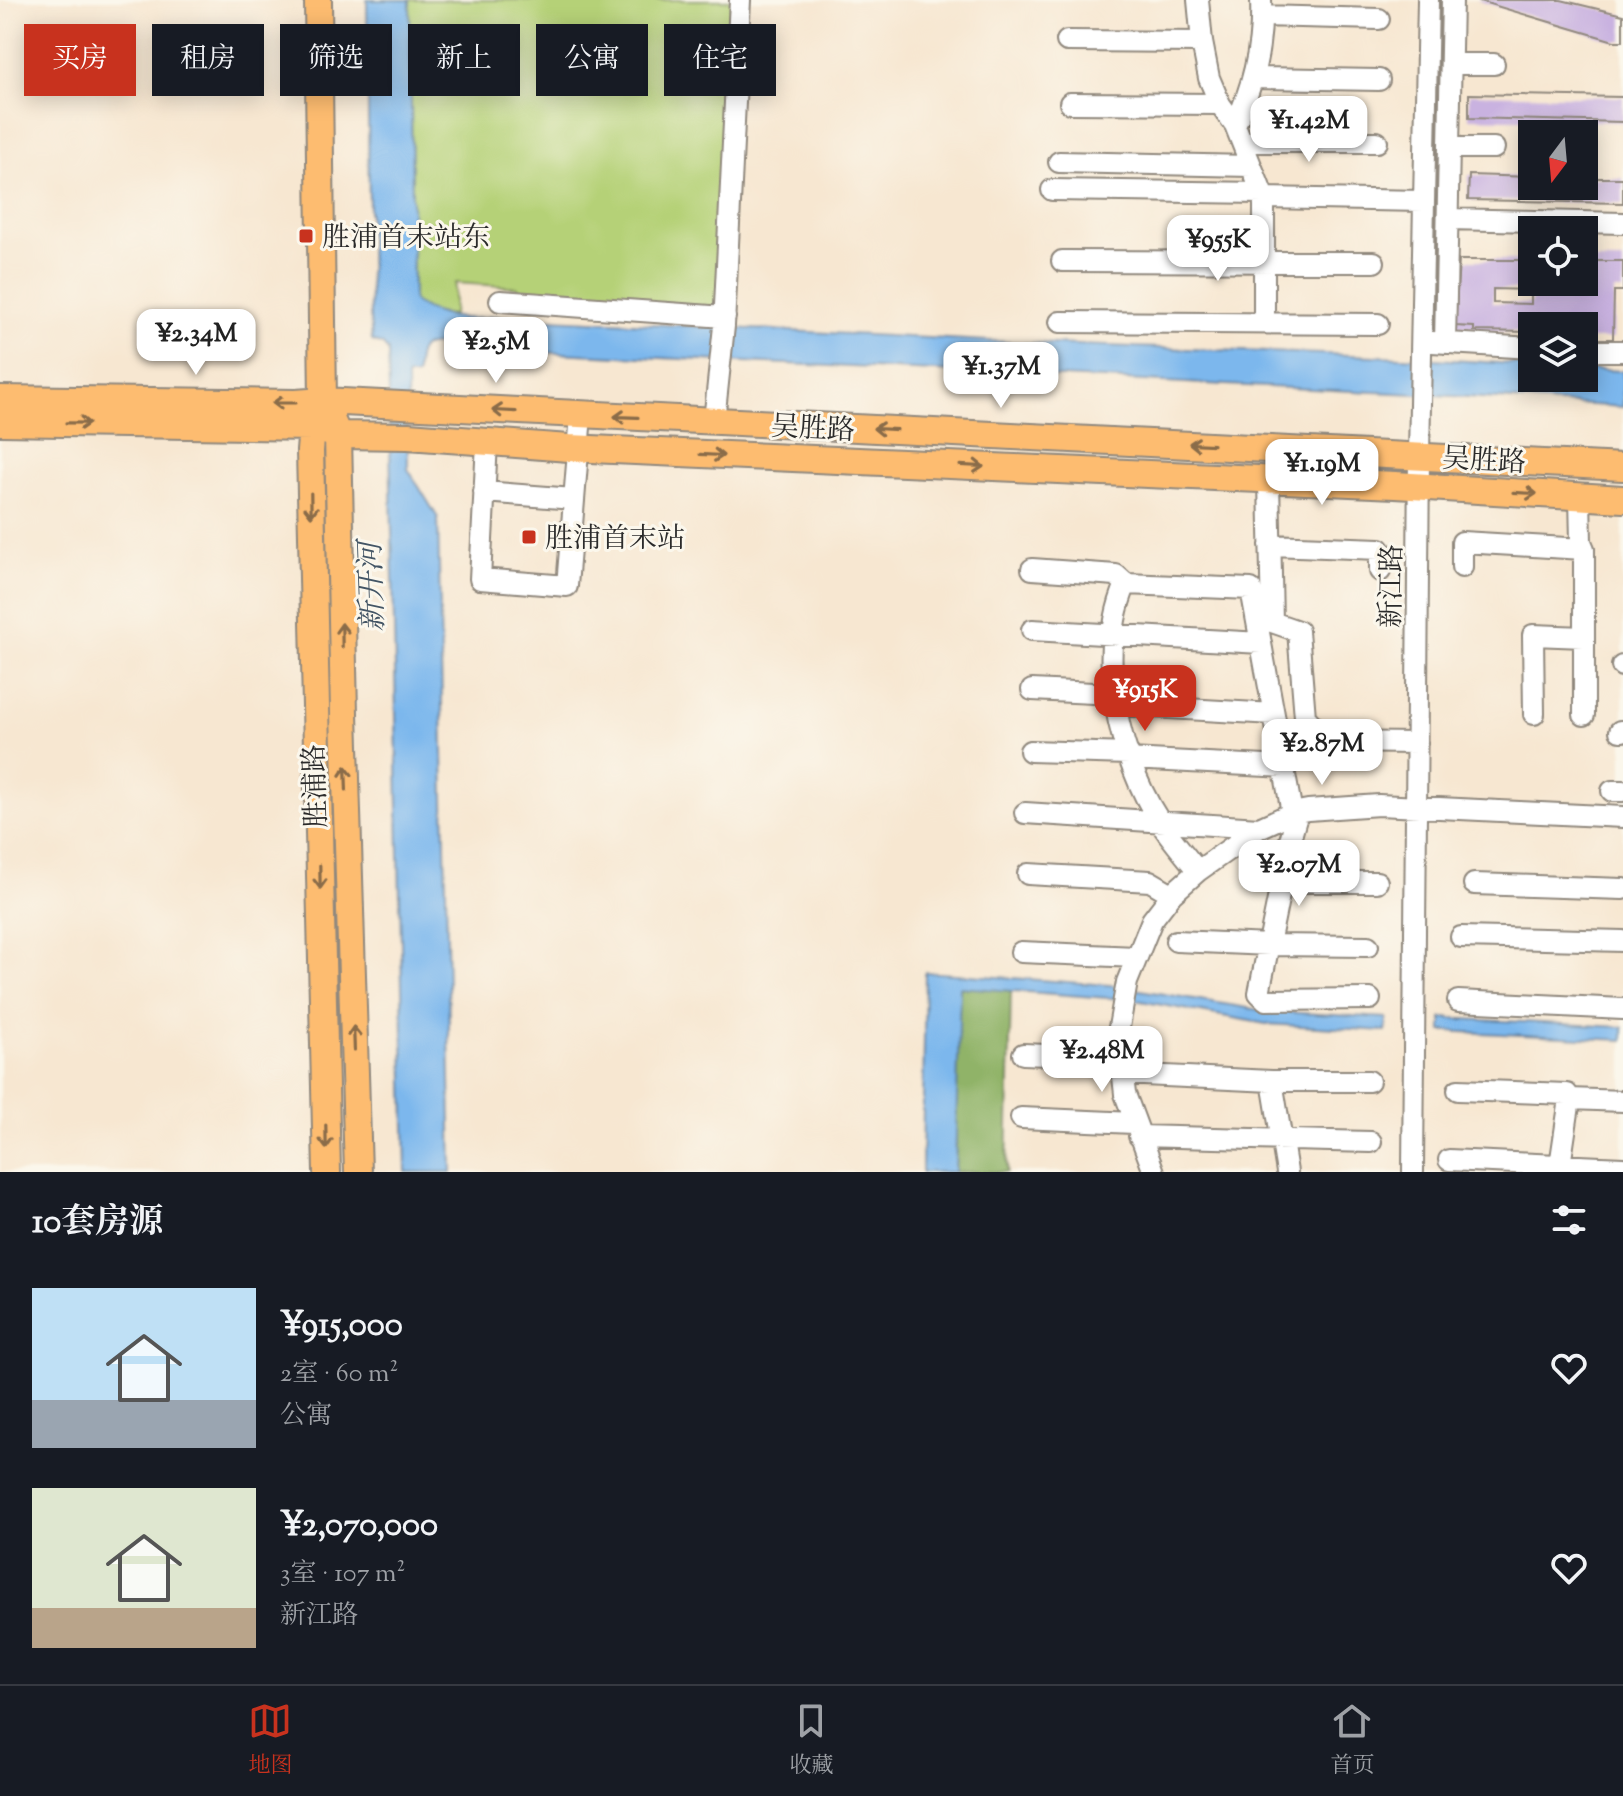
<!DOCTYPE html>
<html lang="zh">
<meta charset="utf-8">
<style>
body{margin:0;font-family:"Sorts Mill Goudy","Noto Serif SC",serif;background:#20242c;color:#f1f3f6;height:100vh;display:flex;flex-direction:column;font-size:30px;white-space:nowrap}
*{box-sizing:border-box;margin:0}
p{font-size:26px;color:#9ea1a6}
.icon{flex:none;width:44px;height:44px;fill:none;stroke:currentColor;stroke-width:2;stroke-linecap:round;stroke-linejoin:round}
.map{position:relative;height:1172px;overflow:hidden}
.panel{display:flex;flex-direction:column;background:#171b24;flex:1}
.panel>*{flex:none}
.guide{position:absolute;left:24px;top:24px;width:800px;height:72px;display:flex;gap:16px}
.needle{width:52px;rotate:196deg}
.buttons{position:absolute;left:1518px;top:120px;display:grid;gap:16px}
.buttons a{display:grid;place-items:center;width:80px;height:80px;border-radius:0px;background:#171b24;box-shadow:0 4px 20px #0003;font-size:40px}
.price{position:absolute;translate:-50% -68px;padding:0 18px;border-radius:16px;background:#fff;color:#222;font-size:26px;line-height:52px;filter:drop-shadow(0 2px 4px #0008)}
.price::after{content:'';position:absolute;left:50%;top:48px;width:24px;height:18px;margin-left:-12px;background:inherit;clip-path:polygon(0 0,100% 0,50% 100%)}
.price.selected{background:#c8321e;color:#fff}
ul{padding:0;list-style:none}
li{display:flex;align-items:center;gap:24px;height:200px;padding:0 32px}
li span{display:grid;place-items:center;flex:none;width:224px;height:160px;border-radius:0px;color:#555}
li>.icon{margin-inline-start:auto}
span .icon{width:96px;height:96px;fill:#fffc;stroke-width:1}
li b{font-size:34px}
h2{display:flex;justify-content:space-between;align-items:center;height:96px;padding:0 32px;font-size:34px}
.tag{padding:0 28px;border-radius:0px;background:#171b24;box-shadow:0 4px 20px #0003;font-size:28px;line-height:72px}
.tag.selected{background:#c8321e;color:#fff}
.tab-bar{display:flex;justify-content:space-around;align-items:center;height:112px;border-top:2px solid #363941;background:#171b24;font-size:22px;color:#9ea1a6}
.tab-bar a{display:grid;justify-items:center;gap:4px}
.tab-bar .selected{color:#c8321e}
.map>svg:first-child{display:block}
.green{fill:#b5d177;stroke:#707e51;stroke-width:2}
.forest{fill:#90b368;stroke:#5e6f4a;stroke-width:2}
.water{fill:#7bb7ed;stroke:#53718c;stroke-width:2}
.building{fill:#c9b2e0;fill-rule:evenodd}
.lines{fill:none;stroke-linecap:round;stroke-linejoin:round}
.minor-casing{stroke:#91897e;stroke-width:24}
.major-casing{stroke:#91897e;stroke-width:30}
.minor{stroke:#fff;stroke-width:20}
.major{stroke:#fdbc70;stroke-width:26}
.oneway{stroke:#8a6c4a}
.poi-dot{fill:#c8321e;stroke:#fbf7ec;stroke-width:3}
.labels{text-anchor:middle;stroke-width:6;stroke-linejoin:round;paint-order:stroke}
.poi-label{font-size:28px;fill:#2b2b2b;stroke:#fbf7ec;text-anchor:start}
.street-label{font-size:28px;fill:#2b2b2b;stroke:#fbf7ec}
.water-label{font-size:30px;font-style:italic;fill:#435565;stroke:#fbf7ec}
</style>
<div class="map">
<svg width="1623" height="1172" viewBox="0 0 1623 1172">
<rect width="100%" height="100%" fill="#fbf7ec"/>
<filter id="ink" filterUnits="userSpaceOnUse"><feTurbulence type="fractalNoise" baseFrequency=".0125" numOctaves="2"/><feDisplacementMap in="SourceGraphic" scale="16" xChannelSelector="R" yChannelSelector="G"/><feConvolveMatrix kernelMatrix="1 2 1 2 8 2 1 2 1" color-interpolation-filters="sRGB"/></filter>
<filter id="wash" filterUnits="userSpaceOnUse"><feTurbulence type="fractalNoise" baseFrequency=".006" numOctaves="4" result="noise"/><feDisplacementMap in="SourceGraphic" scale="32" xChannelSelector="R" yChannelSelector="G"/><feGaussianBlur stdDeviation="1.8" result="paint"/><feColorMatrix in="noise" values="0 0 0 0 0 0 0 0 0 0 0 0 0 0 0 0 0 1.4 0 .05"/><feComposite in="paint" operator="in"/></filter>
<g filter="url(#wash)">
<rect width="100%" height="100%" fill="#f7e7d1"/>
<path class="green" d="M410,0H732L718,310L518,295V287L455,283L453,315C437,313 422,314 413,300Z"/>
<path class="forest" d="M959,987L1011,990L1007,1172H955Z"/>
<path class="water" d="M367,0H410L413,300C423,314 475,324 491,316L1027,343L1402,357L1532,365V378H1584V369L1623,371V407L1437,395L494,350L492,343L461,337L453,345C422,344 417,342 417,376H407L408,469L438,518L452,1172H406L388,351L383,345L372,341L370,318Z
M925,972L1110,985L1266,1011L1387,1018L1386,1031L1266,1024L1135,1000L960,987L955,1172H922Z
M1442,1018L1623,1027V1040L1442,1031Z"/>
<g id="blocks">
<path class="building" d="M1476,0H1561L1623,15V41H1614Z
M1469,94L1623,97V122L1469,118Z
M1469,175L1532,177V186H1584V178H1623V203L1468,200Z
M1459,260H1532V282H1584V261H1623V291H1614L1613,339H1584V326H1532V332L1474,331V327L1455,326ZM1493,289L1531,290V304L1493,303Z"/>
</g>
</g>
<g filter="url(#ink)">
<use href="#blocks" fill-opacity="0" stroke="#91897e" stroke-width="2"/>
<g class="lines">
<g class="minor-casing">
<path id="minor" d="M1198,0L1202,42L1209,78L1220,104L1235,125L1264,198V323
M1261,16L1379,19
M1067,41L1202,42
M1451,64H1494
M1254,78L1379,80
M1070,103L1220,104
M1235,125C1254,85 1263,45 1261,0
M1242,142H1377
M1449,148H1494
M1059,162L1251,166
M1052,190L1262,193
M1264,198L1423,201
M1448,219L1623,223
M1062,261L1374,262
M500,301L725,317
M1060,322L1378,324
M1432,342L1532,348
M1445,343L1452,0
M1584,351H1623
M714,421L724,326L740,0
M487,442L480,579L567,586L581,415
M1269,480L1272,622L1298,631L1305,717L1329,742L1417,743
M484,492L574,499
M1580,496L1581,542L1584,549V715
M1270,545L1380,549V571
M1462,567V542L1584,549
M1032,569L1116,575L1126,584L1251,589L1292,813
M1126,584C1095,655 1118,757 1160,822C1171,839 1185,855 1198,871
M1032,630L1261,643
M1622,666H1623
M1032,690L1114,694
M1116,705L1274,714
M1534,714L1533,635L1584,637
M1620,731H1623
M1030,751L1129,754
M1130,759L1284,767
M1612,791H1623
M1298,812L1290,840L1259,993L1266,1000L1370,999
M1025,813L1259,828
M1028,874L1150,881L1172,894
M1281,882H1377
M1474,884L1623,889
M1461,937L1623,941
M1176,941L1270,945L1368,946
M1021,952L1136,957
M1458,1001L1623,1009
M1023,1054L1119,1058
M1122,1074L1272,1081H1369
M1272,1081L1287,1172
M1458,1090L1567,1094L1570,1099L1623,1101
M1021,1118L1134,1123
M1139,1136L1371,1142
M1449,1160L1623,1168
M1154,1172L1125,1094L1118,1033L1127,982L1152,920L1172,894L1198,871L1259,828L1292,813L1308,810L1379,805L1623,817
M1413,1172L1419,455L1428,0
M1559,1172L1570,1099"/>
</g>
<g class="major-casing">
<path id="major" d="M318,0L323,401L338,435L344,713L358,1172
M0,399L296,403L323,401L1623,467
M318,411L312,427L310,451L327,1172
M0,422L312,427L338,435L408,436L569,448L1395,485L1623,499"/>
</g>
<use href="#minor" class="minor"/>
<use href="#major" class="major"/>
</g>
<defs><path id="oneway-shaft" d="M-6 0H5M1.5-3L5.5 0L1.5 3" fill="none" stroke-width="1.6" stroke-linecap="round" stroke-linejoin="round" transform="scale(2)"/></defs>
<g class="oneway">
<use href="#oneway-shaft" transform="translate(284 403) rotate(-180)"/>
<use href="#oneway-shaft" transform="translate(504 411) rotate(-177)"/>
<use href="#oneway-shaft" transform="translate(626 417) rotate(-178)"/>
<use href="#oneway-shaft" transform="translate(78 423) rotate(1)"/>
<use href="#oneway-shaft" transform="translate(885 429) rotate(-177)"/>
<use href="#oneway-shaft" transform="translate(1201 444) rotate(-177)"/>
<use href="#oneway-shaft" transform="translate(712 455) rotate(3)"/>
<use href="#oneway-shaft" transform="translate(972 466) rotate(3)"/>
<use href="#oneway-shaft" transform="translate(1525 493) rotate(3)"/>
<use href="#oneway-shaft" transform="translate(311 505) rotate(89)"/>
<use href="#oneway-shaft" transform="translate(342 635) rotate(-91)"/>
<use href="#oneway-shaft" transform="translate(346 778) rotate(-92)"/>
<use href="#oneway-shaft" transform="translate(320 877) rotate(89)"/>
<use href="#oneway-shaft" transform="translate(354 1038) rotate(-92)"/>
<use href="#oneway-shaft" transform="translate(326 1137) rotate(89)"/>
</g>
</g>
<g class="poi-dot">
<rect x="298" y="228" width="16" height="16" rx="4"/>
<rect x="521" y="529" width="16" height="16" rx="4"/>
</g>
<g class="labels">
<g class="poi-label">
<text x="322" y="246">胜浦首末站东</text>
<text x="545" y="547">胜浦首末站</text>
</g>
<g class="street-label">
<text transform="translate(813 427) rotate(3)" y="10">吴胜路</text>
<text transform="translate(1484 459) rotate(3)" y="10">吴胜路</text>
<text transform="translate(1390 586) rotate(-89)" y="10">新江路</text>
<text transform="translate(314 786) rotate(-92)" y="10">胜浦路</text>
</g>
<g class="water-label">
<text transform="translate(371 587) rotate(-92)" y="10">新开河</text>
</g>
</g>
</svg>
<div class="buttons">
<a><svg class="needle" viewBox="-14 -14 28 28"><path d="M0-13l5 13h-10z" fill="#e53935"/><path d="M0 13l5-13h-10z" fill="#9ea1a6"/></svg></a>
<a><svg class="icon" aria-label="locate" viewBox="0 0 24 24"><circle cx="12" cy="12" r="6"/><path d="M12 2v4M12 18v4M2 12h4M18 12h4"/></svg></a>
<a><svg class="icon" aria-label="layers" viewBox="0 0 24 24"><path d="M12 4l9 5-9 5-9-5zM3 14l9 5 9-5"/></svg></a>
</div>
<b class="price" style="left:1309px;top:164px">¥1.42M</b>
<b class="price" style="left:1218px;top:283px">¥955K</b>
<b class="price" style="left:196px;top:377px">¥2.34M</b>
<b class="price" style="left:496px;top:385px">¥2.5M</b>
<b class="price" style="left:1001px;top:410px">¥1.37M</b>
<b class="price" style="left:1322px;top:507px">¥1.19M</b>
<b class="price selected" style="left:1145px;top:733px">¥915K</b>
<b class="price" style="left:1322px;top:787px">¥2.87M</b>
<b class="price" style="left:1299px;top:908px">¥2.07M</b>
<b class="price" style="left:1102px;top:1094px">¥2.48M</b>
<div class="guide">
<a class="tag selected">买房</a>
<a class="tag">租房</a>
<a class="tag">筛选</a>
<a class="tag">新上</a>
<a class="tag">公寓</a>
<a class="tag">住宅</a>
</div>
</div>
<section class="panel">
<h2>10套房源<svg class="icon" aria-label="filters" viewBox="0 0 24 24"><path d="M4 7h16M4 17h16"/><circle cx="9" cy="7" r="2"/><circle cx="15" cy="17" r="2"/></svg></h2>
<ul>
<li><span style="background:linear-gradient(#bfe0f5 70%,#9aa5b1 0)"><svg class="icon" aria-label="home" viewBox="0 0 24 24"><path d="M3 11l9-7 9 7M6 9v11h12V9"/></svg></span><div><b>¥915,000</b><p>2室 · 60 m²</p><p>公寓</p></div><svg class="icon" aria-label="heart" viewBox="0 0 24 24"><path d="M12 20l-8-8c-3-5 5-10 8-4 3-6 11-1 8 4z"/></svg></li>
<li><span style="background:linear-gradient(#dfe7d0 75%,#b9a48a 0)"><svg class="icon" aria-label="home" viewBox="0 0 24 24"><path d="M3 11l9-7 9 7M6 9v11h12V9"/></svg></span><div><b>¥2,070,000</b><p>3室 · 107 m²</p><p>新江路</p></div><svg class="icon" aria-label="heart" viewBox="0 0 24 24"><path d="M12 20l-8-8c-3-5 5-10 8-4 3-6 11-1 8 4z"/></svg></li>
</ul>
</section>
<nav class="tab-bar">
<a class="selected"><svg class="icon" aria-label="map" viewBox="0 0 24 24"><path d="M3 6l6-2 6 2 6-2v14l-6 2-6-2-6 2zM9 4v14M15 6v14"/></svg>地图</a>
<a><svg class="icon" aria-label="saved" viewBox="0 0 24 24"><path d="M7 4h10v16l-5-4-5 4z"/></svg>收藏</a>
<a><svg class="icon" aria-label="home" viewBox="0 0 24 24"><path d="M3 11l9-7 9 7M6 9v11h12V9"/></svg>首页</a>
</nav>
